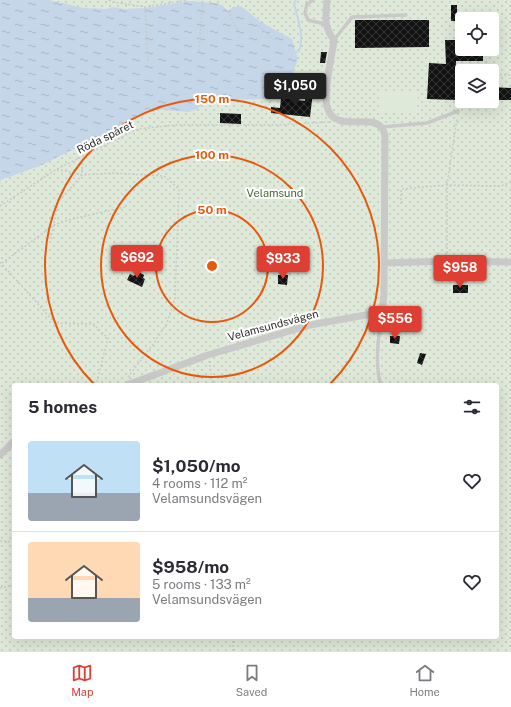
<!DOCTYPE html>
<meta charset="utf-8">
<style>
body{margin:0;font-family:"Public Sans",sans-serif;background:#f2f2f3;color:#2b2b33;height:100vh;display:flex;flex-direction:column;font-size:15px;white-space:nowrap}
*{box-sizing:border-box;margin:0}
p{font-size:13px;color:#7c7c81}
.icon{flex:none;width:22px;height:22px;fill:none;stroke:currentColor;stroke-width:2;stroke-linecap:round;stroke-linejoin:round}
.map{position:relative;flex:1;overflow:hidden}
.details{position:absolute;left:12px;top:383px;width:487px;height:256px;display:flex;flex-direction:column;background:#fff;border-radius:4px;box-shadow:0 4px 16px #0002}
.details>*{flex:none}
.buttons{position:absolute;left:455px;top:12px;display:grid;gap:8px}
.buttons a{display:grid;place-items:center;width:44px;height:44px;border-radius:4px;background:#fff;box-shadow:0 4px 16px #0002;font-size:20px}
.price{position:absolute;translate:-50% -34px;padding:0 9px;border-radius:4px;background:#de3f32;color:#fff;font-size:13px;line-height:26px;filter:drop-shadow(0 1px 2px #0008)}
.price::after{content:'';position:absolute;left:50%;top:24px;width:12px;height:9px;margin-left:-6px;background:inherit;clip-path:polygon(0 0,100% 0,50% 100%)}
.price.active{background:#222;color:#fff}
ul{padding:0;list-style:none}
li{display:flex;align-items:center;gap:12px;height:100px;padding:0 16px}
li+li{border-top:1px solid #e1e1e2}
li span{display:grid;place-items:center;flex:none;width:112px;height:80px;border-radius:4px;color:#555}
li>.icon{margin-inline-start:auto}
span .icon{width:48px;height:48px;fill:#fffc;stroke-width:1}
li b{font-size:17px}
h2{display:flex;justify-content:space-between;align-items:center;height:48px;padding:0 16px;font-size:17px}
.tabs{display:flex;justify-content:space-around;align-items:center;height:56px;border-top:1px solid #e1e1e2;background:#fff;font-size:11px;color:#7c7c81}
.tabs a{display:grid;justify-items:center;gap:2px}
.tabs .active{color:#de3f32}
.map>svg:first-child{display:block}
.park{fill:url(#park-dots);fill-rule:evenodd}
.garden{fill:#dfe9d9}
.water{fill:url(#water-ripples)}
.lines{fill:none;stroke-linecap:round;stroke-linejoin:round}
.stream{stroke:#c5d6e9;stroke-width:2}
.building{fill:url(#building-cross-hatch)}
.path{stroke:#c9c9c9;stroke-width:1.5;stroke-dasharray:2 2;stroke-linecap:butt}
.lane{stroke:#c9c9c9;stroke-width:3.5}
.street{stroke:#c9c9c9;stroke-width:7}
.ring{fill:none;stroke:#e8590c;stroke-width:2}
.labels{text-anchor:middle;stroke-width:4;stroke-linejoin:round;paint-order:stroke}
.street-label{font-size:11px;fill:#2c2c2c;stroke:#fff}
.park-label{font-size:11px;fill:#49653b;stroke:#fff}
.centre{fill:#e8590c;stroke:#fff;stroke-width:2}
.ring-label{font-size:12px;text-anchor:middle;font-weight:bold;fill:#e8590c;stroke:#fff;stroke-width:4;stroke-linejoin:round;paint-order:stroke}
</style>
<div class="map">
<svg width="511" height="651" viewBox="0 0 511 651">
<defs>
<pattern id="park-dots" width="8" height="8" patternUnits="userSpaceOnUse"><rect width="8" height="8" fill="#dfe9d9"/><path d="M2 2h.1M6 6h.1" fill="none" stroke="#c0c8ba" stroke-width="1.8" stroke-linecap="round"/></pattern>
<pattern id="water-ripples" width="26" height="14" patternUnits="userSpaceOnUse"><rect width="26" height="14" fill="#c5d6e9"/><path d="M2 4q2-2 4 0t4 0M15 11q2-2 4 0t4 0" fill="none" stroke="#a9b8c8"/></pattern>
<pattern id="building-cross-hatch" width="8" height="8" patternUnits="userSpaceOnUse"><rect width="8" height="8" fill="#131313"/><path d="M0 0l8 8M0 8l8-8" fill="none" stroke="#363636"/></pattern>
</defs>
<rect width="100%" height="100%" fill="#fff"/>
<path class="park" d="M0,0H511V651H0ZM462,19H492V49H462ZM462,71H492V101H462ZM14,385H497V637H14Z"/>
<path class="garden" d="M381,91L418,93L417,114L381,112Z"/>
<path class="water" d="M0,0H49L84,8L106,9L113,7L124,9L146,8L188,1L216,3L223,6L228,11L233,7L241,6L261,22L292,39L298,59L289,84L280,93L264,99L219,100L209,98L197,109L189,112L150,109L128,122L42,165L1,180L0,185Z"/>
<g class="lines">
<path class="stream" d="M296,52L299,51C305,37 297,17 294,3L296,0"/>
</g>
<path class="building" d="M451,5H457V21H451Z
M355,20H429V47L355,48Z
M445,40H457V44H462V49H483V61H456L457,100L427,99L429,63L446,64Z
M321,52H327L325,63H320Z
M492,87L511,88V100H492Z
M306,91L313,92L310,117L271,113V107L280,108L281,98L305,101Z
M220,113L241,114V124L220,123Z
M137,271L144,275L143,278L145,279L142,287L127,280L130,274L134,276Z
M278,275H288L287,285L278,284Z
M453,285H468V293H453Z
M390,336H400L399,344L390,343Z
M420,353L426,354L422,365L417,363Z"/>
<g class="lines">
<path class="path" d="M109,0L113,2L145,7L187,0
M145,7L148,62
M229,10L230,14L240,37
M262,22L259,26L273,40
M199,51L203,0
M492,74L511,75
M262,80L264,99
M460,106L462,101
M57,169L82,175L112,173L164,176L179,189L175,298L167,323L154,343L128,377
M401,204V189L447,185L501,186L511,182
M0,206L57,169L138,129L175,125H278L329,122
M51,239L58,202L82,175L83,156
M447,253V185L457,118
M0,262L55,323L93,324L108,338L96,385
M2,263L54,225L72,219L125,207
M209,361L213,385
M0,541L14,542
M0,588L14,585
M233,637V651"/>
<path class="lane" d="M313,0L307,4L305,13L308,20L325,24
M334,40L352,17L406,15
M382,127L427,123L458,111
M381,385C374,365 379,332 382,311"/>
<path class="street" d="M384,263L447,261L511,262
M127,385L208,355L310,325L377,313L382,310L384,295L385,135C384,133 383,128 381,127C368,113 335,134 327,107C323,93 332,56 334,40C323,25 326,18 327,0
M0,455L14,441"/>
</g>
<g class="ring">
<circle cx="212" cy="266" r="56"/>
<circle cx="212" cy="266" r="111"/>
<path d="M94 384A167 167 0 1 1 330 384"/>
</g>
<g class="labels">
<g class="street-label">
<text transform="translate(105 137) rotate(-26)" y="4">Röda spåret</text>
<text transform="translate(273 325) rotate(-15)" y="4">Velamsundsvägen</text>
</g>
<g class="park-label">
<text x="275" y="197">Velamsund</text>
</g>
</g>
<circle cx="212" cy="266" r="6" class="centre"/>
<g class="ring-label">
<text x="212" y="103">150 m</text>
<text x="212" y="159">100 m</text>
<text x="212" y="214">50 m</text>
</g>
</svg>
<div class="buttons">
<a><svg class="icon" aria-label="locate" viewBox="0 0 24 24"><circle cx="12" cy="12" r="6"/><path d="M12 2v4M12 18v4M2 12h4M18 12h4"/></svg></a>
<a><svg class="icon" aria-label="layers" viewBox="0 0 24 24"><path d="M12 4l9 5-9 5-9-5zM3 14l9 5 9-5"/></svg></a>
</div>
<b class="price active" style="left:295px;top:107px">$1,050</b>
<b class="price" style="left:137px;top:279px">$692</b>
<b class="price" style="left:283px;top:280px">$933</b>
<b class="price" style="left:460px;top:289px">$958</b>
<b class="price" style="left:395px;top:340px">$556</b>
<section class="details">
<h2>5 homes<svg class="icon" aria-label="filters" viewBox="0 0 24 24"><path d="M4 7h16M4 17h16"/><circle cx="9" cy="7" r="2"/><circle cx="15" cy="17" r="2"/></svg></h2>
<ul>
<li><span style="background:linear-gradient(#bfe0f5 65%,#9aa5b1 0)"><svg class="icon" aria-label="home" viewBox="0 0 24 24"><path d="M3 11l9-7 9 7M6 9v11h12V9"/></svg></span><div><b>$1,050/mo</b><p>4 rooms · 112 m²</p><p>Velamsundsvägen</p></div><svg class="icon" aria-label="heart" viewBox="0 0 24 24"><path d="M12 20l-8-8c-3-5 5-10 8-4 3-6 11-1 8 4z"/></svg></li>
<li><span style="background:linear-gradient(#ffd9b3 70%,#9aa5b1 0)"><svg class="icon" aria-label="home" viewBox="0 0 24 24"><path d="M3 11l9-7 9 7M6 9v11h12V9"/></svg></span><div><b>$958/mo</b><p>5 rooms · 133 m²</p><p>Velamsundsvägen</p></div><svg class="icon" aria-label="heart" viewBox="0 0 24 24"><path d="M12 20l-8-8c-3-5 5-10 8-4 3-6 11-1 8 4z"/></svg></li>
</ul>
</section>
</div>
<nav class="tabs">
<a class="active"><svg class="icon" aria-label="map" viewBox="0 0 24 24"><path d="M3 6l6-2 6 2 6-2v14l-6 2-6-2-6 2zM9 4v14M15 6v14"/></svg>Map</a>
<a><svg class="icon" aria-label="saved" viewBox="0 0 24 24"><path d="M7 4h10v16l-5-4-5 4z"/></svg>Saved</a>
<a><svg class="icon" aria-label="home" viewBox="0 0 24 24"><path d="M3 11l9-7 9 7M6 9v11h12V9"/></svg>Home</a>
</nav>
